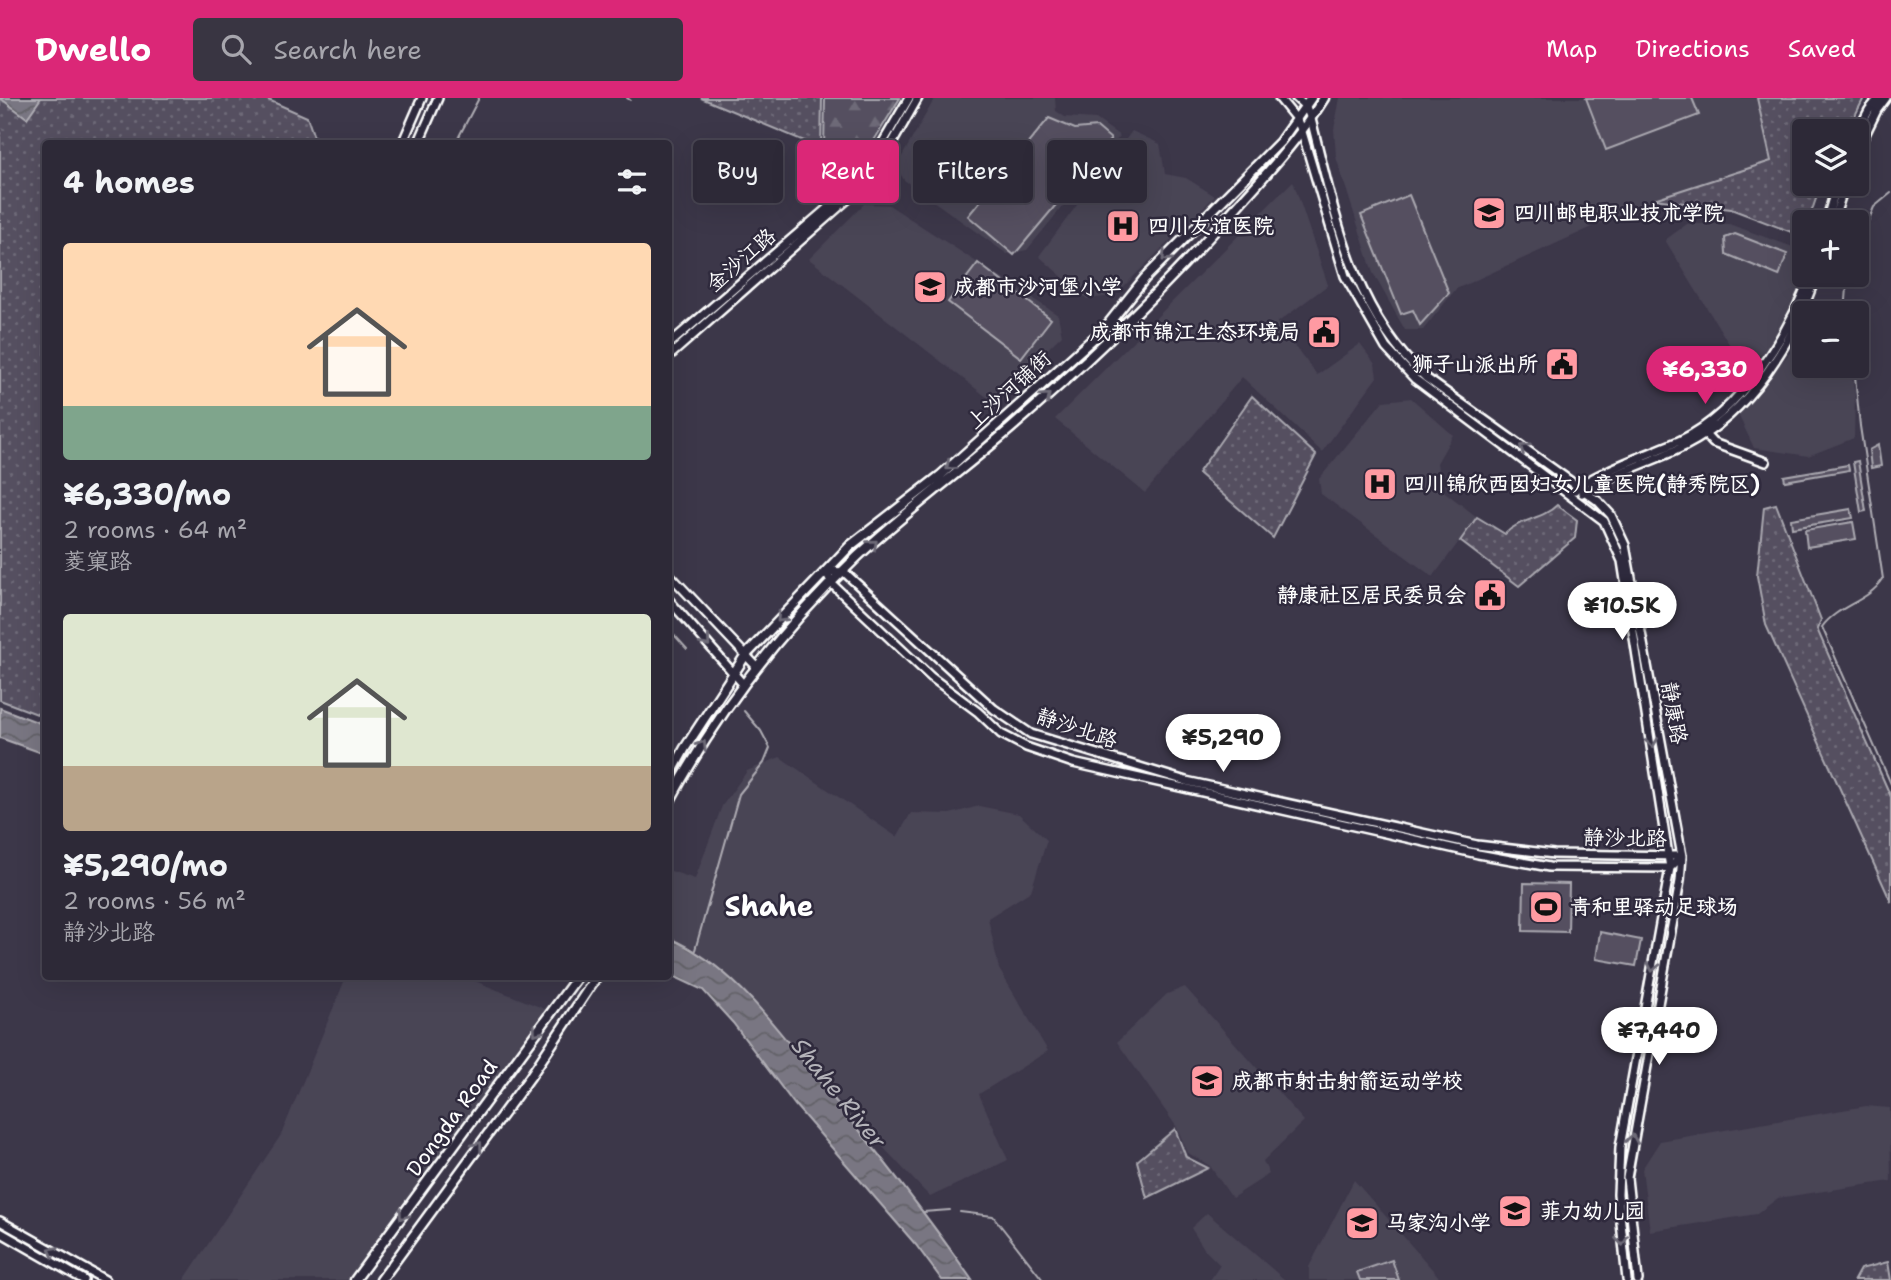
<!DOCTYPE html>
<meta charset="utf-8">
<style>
body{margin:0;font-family:"Shantell Sans","LXGW WenKai TC",sans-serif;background:#393542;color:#f1f3f6;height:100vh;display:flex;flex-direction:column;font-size:26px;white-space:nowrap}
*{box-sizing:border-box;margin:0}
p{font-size:23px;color:#a7a6ad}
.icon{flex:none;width:38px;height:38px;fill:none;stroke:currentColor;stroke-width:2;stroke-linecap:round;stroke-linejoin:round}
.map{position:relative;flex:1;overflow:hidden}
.details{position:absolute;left:42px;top:42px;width:630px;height:840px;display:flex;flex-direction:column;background:#2d2937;border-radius:7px;box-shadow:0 7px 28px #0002,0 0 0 2px #484552}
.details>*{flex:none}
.banner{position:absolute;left:693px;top:42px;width:665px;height:63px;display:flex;gap:14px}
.tools{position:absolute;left:1792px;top:21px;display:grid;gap:14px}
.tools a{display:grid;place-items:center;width:77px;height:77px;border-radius:7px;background:#2d2937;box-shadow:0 7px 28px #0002,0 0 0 2px #484552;font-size:35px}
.price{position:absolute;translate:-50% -60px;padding:0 16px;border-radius:24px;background:#fff;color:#222;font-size:23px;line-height:46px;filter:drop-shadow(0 2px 4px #0008)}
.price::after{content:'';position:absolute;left:50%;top:42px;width:21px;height:16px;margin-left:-10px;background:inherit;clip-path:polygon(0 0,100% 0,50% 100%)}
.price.selected{background:#db2777;color:#fff}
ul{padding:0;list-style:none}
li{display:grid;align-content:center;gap:14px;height:371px;padding:0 21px}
li span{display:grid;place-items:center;height:217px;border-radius:7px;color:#555}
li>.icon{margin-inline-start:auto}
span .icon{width:126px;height:126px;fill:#fffc;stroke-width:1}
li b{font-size:30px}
h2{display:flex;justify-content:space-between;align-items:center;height:84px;padding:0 21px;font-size:30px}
.pill{padding:0 24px;border-radius:7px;background:#2d2937;box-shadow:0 7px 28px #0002,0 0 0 2px #484552;font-size:24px;line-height:63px}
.pill.selected{background:#db2777;color:#fff}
header{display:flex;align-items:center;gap:42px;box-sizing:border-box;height:98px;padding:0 35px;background:#db2777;color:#fff}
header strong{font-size:33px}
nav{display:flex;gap:38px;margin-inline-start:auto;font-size:24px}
.search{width:490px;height:63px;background:#393542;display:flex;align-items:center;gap:18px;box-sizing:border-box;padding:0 24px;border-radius:7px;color:#a7a6ad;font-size:26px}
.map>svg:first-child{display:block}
.built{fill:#494455}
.grass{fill:#555060;stroke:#aaa8b0;stroke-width:2}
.forest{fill:url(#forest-firs);stroke:#aaa8b0;stroke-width:2}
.park{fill:url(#park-dots);stroke:#aaa8b0;stroke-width:2}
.water{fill:url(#water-waves);stroke:#afadb4;stroke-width:2}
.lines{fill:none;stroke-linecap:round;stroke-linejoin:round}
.stream{stroke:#afadb4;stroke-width:2}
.secondary-casing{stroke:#fff;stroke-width:12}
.primary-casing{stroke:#fff;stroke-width:13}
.secondary{stroke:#2f2a3d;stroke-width:7}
.primary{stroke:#2f2a3d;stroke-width:8}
.oneway{stroke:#6d6a77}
.labels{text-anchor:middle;stroke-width:5;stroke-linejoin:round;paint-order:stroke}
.poi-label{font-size:21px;font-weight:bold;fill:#fff;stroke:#2f2a3d;text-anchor:start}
.street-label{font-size:21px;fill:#fff;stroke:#2f2a3d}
.water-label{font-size:23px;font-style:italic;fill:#b5b4ba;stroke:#2f2a3d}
.district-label{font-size:28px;font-weight:bold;fill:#fff;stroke:#2f2a3d}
</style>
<header>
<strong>Dwello</strong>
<div class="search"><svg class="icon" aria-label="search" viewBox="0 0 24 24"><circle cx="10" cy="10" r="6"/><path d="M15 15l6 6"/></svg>Search here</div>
<nav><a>Map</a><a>Directions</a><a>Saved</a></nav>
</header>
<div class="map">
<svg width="1891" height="1182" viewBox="0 0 1891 1182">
<defs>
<pattern id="forest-firs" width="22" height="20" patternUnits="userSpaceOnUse" patternTransform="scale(1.75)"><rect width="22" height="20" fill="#555060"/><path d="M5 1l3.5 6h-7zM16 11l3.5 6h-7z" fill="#6e6a78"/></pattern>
<pattern id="park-dots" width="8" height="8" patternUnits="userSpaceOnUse" patternTransform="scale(1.75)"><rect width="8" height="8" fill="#555060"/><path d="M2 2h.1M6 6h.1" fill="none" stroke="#6e6a78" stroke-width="1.8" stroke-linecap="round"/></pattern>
<pattern id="water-waves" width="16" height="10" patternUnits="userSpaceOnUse" patternTransform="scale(1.75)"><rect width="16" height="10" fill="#797682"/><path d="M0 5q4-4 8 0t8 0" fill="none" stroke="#626167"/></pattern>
</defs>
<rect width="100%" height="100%" fill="#3c3749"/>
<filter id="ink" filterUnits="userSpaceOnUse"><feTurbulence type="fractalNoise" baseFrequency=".0143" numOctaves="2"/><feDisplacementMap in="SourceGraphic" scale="14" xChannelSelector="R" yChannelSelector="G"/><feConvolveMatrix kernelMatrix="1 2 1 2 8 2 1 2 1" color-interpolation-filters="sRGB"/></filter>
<g filter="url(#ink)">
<path class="built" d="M935,0H1055L1056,13L1065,19L1096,21L1120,38L1027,152L1007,156L904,82L896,69Z
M1340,0H1757L1772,63L1654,101L1456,191L1423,232H1405L1373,175L1336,59L1334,31Z
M1132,33L1160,46L1165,76L1186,80L1215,98L1114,198L1087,201L1039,158Z
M1293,83L1328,187L1277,225L1317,277L1360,246L1375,266L1377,279L1322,354L1242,279L1145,395L1055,321Z
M864,106L889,107L1058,217L1062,237L993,304L809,161Z
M1687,126H1729L1793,149L1804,162L1797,196L1771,247L1745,272L1665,142Z
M1798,246H1804V268H1850L1855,295L1854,340L1808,358L1754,350L1737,314Z
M1411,300L1453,337L1437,365L1441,391L1477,419L1433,479L1321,396L1319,381L1383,303Z
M780,659L897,739L911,715L950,716L979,708L1019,716L1047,742L1031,793L988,820L999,871L1048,953L979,996L1008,1062L930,1099L816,978L749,898L695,851L669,840L668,772L695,781L722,708L747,673Z
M346,879H465L545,911L348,1182H184L281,1037Z
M1185,889L1304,1023L1263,1063L1269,1076L1232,1100L1210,1068L1188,1055L1176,1028L1117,944L1167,896Z
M1866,1008L1890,1010L1891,1083L1778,1100L1757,1116L1650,1133L1642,1071L1660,1043Z
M1354,1082L1439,1179L1431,1182H1309V1169Z
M1207,1115L1285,1182H1210L1220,1167L1205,1152L1191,1130Z"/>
<path class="grass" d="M1586,0H1692L1699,17L1606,52Z
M1049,20L1075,31L1097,29L1111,41L1014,157L968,118Z
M1409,97L1449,195L1420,227L1413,212L1401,216L1361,117Z
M1735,136L1787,156L1779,178L1726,156L1725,140Z
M978,165L1051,221L1021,260L948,204Z
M1878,347L1881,368L1871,370L1869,352Z
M1858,363L1866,413L1861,414L1853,364Z
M1848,367L1849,372L1785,383L1784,378Z
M1851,411L1853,420L1792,430L1791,421Z
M1853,424L1856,441L1807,449L1805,432Z
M1524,785L1569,786L1568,834L1523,833Z
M1600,834L1641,842L1636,868L1596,861Z
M1392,1162L1399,1182H1360L1357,1174Z"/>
<path class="forest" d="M825,0H900L870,49L843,62L824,51Z"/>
<path class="park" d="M0,0H264L307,19L316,45L46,46L45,619L0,602Z
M701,0H822L821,50Z
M1757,0H1864L1847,33H1804V86H1821L1808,124H1804V132L1794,135L1731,111L1654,101L1771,63Z
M1252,298L1316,357L1273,440L1198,375Z
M1776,406L1821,522L1817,531L1891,699V804L1766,527L1757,478L1764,409Z
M1557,407L1577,422L1575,440L1519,488L1460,443L1477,419L1505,436C1520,420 1542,422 1557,407Z
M1175,1031L1186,1059L1208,1070L1147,1100L1137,1063Z
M1888,1164L1891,1182H1854L1860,1171Z"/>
<path class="water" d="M0,0H41L27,20Z
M0,610L45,627V656L0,640Z
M669,840C732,867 773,926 815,978C870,1044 923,1112 972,1182H942L916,1147L795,1007L733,925L703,892L669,876Z"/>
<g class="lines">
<path class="stream" d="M627,0L630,2
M455,46L479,0
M1857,150L1874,109L1891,95
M1845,215L1848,177
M1854,268L1860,328L1883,481C1868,504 1838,507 1822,529L1891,686
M668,530L687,551
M695,852L739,696L764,665L770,650L761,633L744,613
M923,1114L950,1112
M960,1114L993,1118L1043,1182"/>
<g class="secondary-casing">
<path id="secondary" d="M1279,0L1297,22L1302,34L1345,178L1386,250L1415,281L1604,423L1622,463L1670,770L1620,1049L1618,1096L1627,1182
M1296,0L1306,9L1311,21C1335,114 1351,212 1426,280L1598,403L1611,417L1625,447L1682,758L1680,783L1627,1080L1638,1182
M1857,35L1869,12L1879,0
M402,46L422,0
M418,46L438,0
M1857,53L1877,12L1886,0
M1826,124L1837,86
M1833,124L1845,86
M668,247L844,96L876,56L909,0
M668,259L873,79L918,0
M1702,333L1713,345L1766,364
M1575,392C1593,375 1655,354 1681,342C1739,315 1790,235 1810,177
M1582,395C1612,375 1652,364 1685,348C1749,316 1795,242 1816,177
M826,473L844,474L994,611L1031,636L1186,683L1477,747L1554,756L1682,758L1670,770L1549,769L1478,756L1073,665L1026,649L1001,636L978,614L931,579L832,486Z
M668,475L756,568
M668,501L743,586
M0,1123L105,1182
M0,1134L84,1182"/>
</g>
<g class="primary-casing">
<path id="primary" d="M668,681L685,650L745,558L850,448L940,378L1105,230L1145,180L1280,44L1311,0
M668,706C717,614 781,531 857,459C906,413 961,373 1011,330C1085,266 1155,199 1220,127C1257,86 1295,47 1324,0
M355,1182L578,878
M381,1182L530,979L597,878"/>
</g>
<use href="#secondary" class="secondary"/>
<use href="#primary" class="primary"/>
</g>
<defs><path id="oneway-chevron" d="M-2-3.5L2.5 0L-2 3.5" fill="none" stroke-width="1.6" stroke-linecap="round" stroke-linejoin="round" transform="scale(1.75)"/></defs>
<g class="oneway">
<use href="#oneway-chevron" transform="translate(1166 159) rotate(135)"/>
<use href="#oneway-chevron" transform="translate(1046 299) rotate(-42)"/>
<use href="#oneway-chevron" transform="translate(1524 350) rotate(-146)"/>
<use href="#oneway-chevron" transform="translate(950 368) rotate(139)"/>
<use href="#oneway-chevron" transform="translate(873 446) rotate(-40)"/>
<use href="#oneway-chevron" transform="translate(781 520) rotate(134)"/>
<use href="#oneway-chevron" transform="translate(706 544) rotate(49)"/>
<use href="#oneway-chevron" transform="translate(1652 645) rotate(81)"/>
<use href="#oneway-chevron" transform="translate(702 647) rotate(-57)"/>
<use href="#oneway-chevron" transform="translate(1653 869) rotate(101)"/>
<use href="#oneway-chevron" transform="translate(537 933) rotate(126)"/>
<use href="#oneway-chevron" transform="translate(1632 1041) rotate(-81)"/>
<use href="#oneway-chevron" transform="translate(478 1048) rotate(-53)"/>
<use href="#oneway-chevron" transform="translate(403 1117) rotate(126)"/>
<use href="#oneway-chevron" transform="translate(1622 1143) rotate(83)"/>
<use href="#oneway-chevron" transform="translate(53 1153) rotate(-151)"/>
</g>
</g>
<defs>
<g id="university-square" transform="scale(1.75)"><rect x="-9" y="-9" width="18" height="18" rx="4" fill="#ff9aa2" stroke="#2f2a3d"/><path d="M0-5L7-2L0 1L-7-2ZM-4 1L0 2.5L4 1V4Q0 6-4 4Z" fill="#111"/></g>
<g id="hospital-square" transform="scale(1.75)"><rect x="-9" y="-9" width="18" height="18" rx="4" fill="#ff9aa2" stroke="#2f2a3d"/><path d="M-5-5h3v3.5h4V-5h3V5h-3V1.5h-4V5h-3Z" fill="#111"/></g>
<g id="school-square" transform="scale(1.75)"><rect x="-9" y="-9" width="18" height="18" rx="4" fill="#ff9aa2" stroke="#2f2a3d"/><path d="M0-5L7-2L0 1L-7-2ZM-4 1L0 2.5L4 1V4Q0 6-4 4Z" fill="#111"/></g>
<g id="civic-square" transform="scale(1.75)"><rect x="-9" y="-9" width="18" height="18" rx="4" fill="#ff9aa2" stroke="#2f2a3d"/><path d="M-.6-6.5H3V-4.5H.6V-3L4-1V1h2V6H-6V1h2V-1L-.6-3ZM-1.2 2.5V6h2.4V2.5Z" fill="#111"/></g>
<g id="stadium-square" transform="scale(1.75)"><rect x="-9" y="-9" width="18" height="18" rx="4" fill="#ff9aa2" stroke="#2f2a3d"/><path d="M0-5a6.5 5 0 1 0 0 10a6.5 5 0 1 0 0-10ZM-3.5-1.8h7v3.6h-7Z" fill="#111"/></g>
</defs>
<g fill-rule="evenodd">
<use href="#university-square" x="1489" y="115"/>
<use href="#hospital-square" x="1123" y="128"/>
<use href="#school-square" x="930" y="189"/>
<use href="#civic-square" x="1324" y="234"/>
<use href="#civic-square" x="1562" y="266"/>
<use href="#hospital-square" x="1380" y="386"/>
<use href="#civic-square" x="1490" y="497"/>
<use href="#stadium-square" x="1546" y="809"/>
<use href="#university-square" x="1207" y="983"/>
<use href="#school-square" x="1515" y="1113"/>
<use href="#school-square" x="1362" y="1125"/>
</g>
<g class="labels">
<g class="poi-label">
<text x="1514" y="122">四川邮电职业技术学院</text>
<text x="1148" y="135">四川友谊医院</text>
<text x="954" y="196">成都市沙河堡小学</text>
<text x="1300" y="241" text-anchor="end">成都市锦江生态环境局</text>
<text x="1538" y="273" text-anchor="end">狮子山派出所</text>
<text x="1404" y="393">四川锦欣西囡妇女儿童医院(静秀院区)</text>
<text x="1466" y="504" text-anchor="end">静康社区居民委员会</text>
<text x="1570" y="816">青和里驿动足球场</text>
<text x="1232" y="990">成都市射击射箭运动学校</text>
<text x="1540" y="1120">菲力幼儿园</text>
<text x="1386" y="1132">马家沟小学</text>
</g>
<g class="street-label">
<text transform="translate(741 162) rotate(-41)" y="7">金沙江路</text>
<text transform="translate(1009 292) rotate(-42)" y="7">上沙河铺街</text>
<text transform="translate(1674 615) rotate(80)" y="7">静康路</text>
<text transform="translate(1077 630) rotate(18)" y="7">静沙北路</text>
<text transform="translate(1625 740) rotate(1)" y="7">静沙北路</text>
<text transform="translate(452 1020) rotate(-54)" y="7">Dongda Road</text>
</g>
<g class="water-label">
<text transform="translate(839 995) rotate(51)" y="8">Shahe River</text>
</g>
<g class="district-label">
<text x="769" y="818">Shahe</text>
</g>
</g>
</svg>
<div class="tools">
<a><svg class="icon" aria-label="layers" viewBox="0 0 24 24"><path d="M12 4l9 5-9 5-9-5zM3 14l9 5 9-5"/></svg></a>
<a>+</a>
<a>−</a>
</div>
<b class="price selected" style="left:1705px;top:308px">¥6,330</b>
<b class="price" style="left:1622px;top:544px">¥10.5K</b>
<b class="price" style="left:1223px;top:676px">¥5,290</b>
<b class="price" style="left:1659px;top:969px">¥7,440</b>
<div class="banner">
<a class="pill">Buy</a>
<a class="pill selected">Rent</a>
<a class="pill">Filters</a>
<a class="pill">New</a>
</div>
<section class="details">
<h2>4 homes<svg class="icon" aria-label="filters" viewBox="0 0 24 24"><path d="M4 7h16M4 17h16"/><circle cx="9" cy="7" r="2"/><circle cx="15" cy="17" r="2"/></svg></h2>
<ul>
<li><span style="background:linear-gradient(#ffd9b3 75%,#7fa58c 0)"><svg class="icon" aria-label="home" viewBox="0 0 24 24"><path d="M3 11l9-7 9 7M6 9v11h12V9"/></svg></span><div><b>¥6,330/mo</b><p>2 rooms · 64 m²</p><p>菱窠路</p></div></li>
<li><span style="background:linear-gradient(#dfe7d0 70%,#b9a48a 0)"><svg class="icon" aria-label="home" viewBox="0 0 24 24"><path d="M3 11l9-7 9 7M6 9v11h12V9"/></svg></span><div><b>¥5,290/mo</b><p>2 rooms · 56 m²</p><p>静沙北路</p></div></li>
</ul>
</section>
</div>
